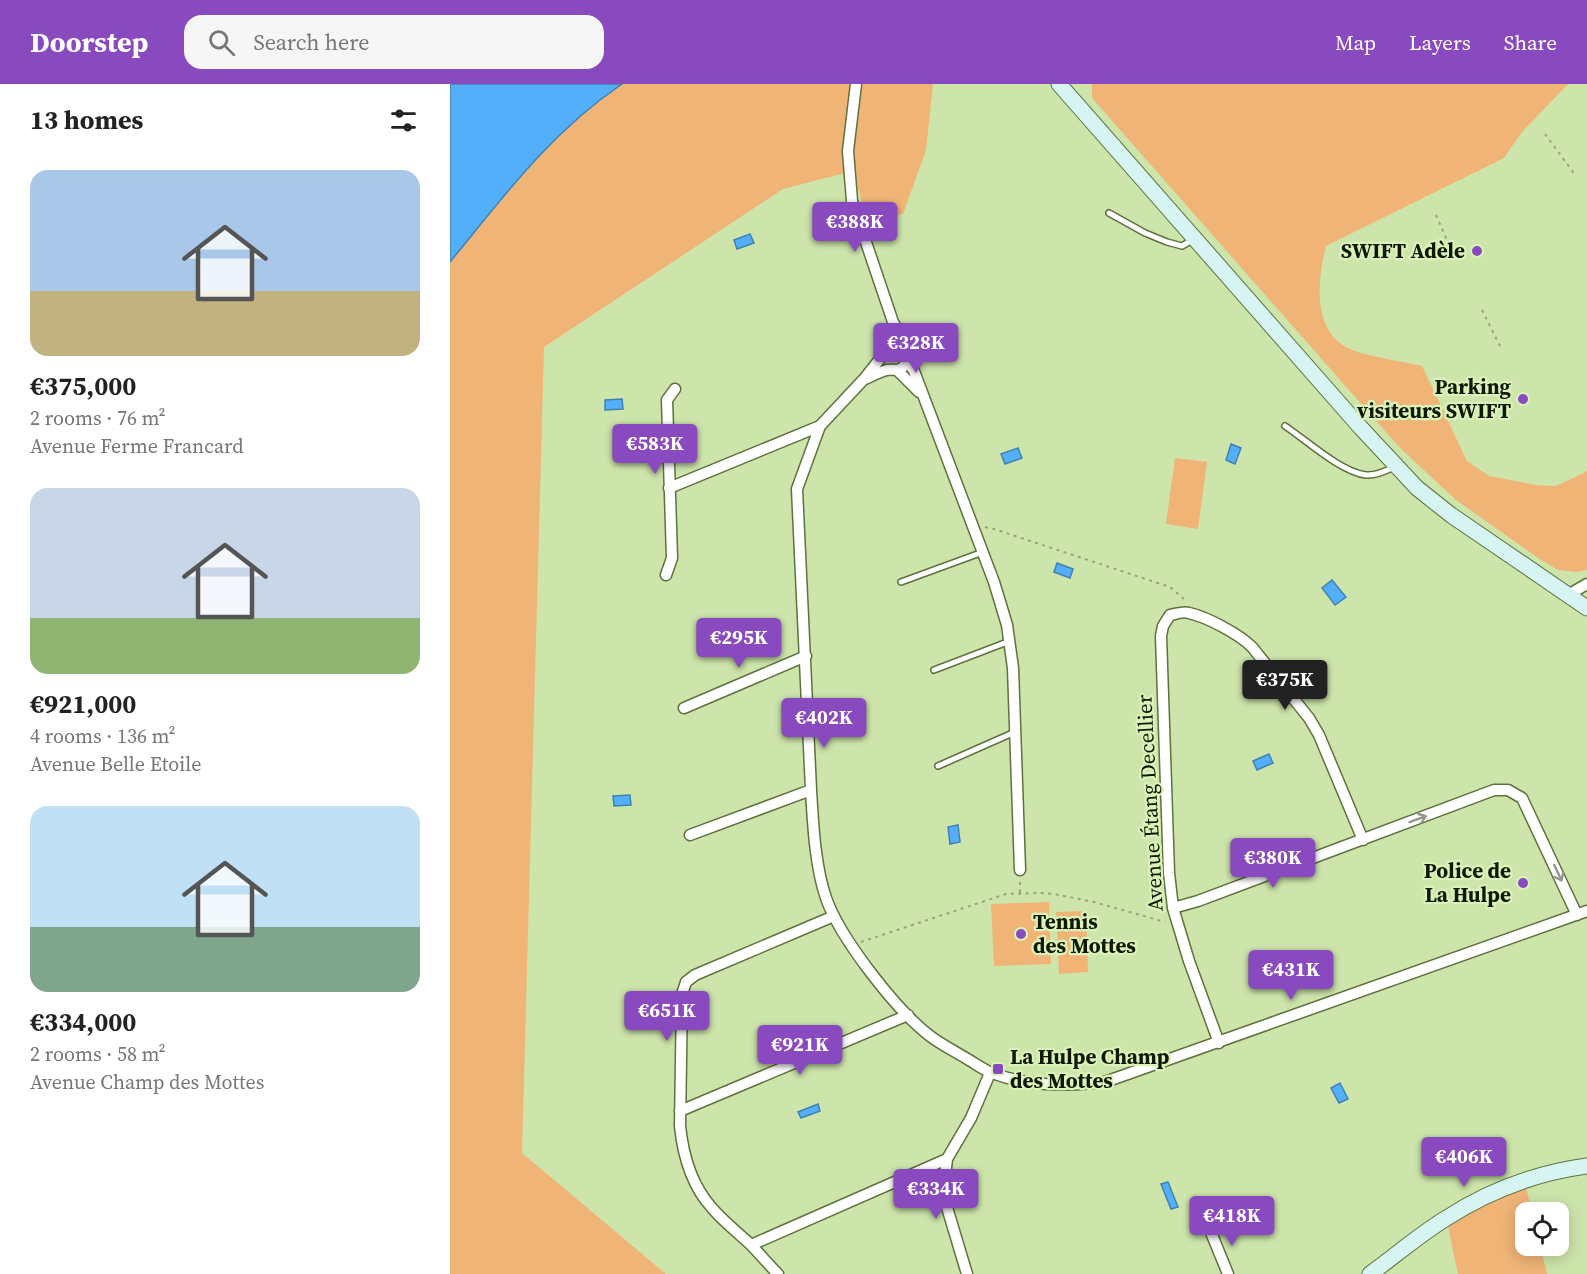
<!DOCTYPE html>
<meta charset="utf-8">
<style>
body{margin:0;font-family:"Source Serif 4",serif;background:#f6f6f6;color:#222;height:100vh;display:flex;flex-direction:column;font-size:22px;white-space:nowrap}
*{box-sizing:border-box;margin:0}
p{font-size:20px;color:#767676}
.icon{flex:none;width:33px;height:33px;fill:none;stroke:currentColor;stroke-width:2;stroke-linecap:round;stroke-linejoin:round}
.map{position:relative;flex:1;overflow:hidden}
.panel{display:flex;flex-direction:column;background:#fff;width:450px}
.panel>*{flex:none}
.buttons{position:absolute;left:1065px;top:1118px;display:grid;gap:12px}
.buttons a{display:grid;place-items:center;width:54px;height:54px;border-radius:12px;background:#fff;box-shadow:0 3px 15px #0003;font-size:30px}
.price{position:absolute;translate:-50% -51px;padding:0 14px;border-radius:6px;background:#8949bf;color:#fff;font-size:20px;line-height:39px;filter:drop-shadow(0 2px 3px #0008)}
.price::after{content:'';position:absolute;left:50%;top:36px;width:18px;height:14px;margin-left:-9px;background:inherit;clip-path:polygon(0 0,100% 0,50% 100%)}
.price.active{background:#222;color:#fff}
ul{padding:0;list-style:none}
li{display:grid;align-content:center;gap:12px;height:318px;padding:0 30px}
li span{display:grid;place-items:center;height:186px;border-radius:18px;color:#555}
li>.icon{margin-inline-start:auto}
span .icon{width:108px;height:108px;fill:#fffc;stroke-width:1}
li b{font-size:26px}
h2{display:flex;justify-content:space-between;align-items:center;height:72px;padding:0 30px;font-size:26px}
header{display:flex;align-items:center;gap:36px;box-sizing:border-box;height:84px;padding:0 30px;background:#8949bf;color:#fff}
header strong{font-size:28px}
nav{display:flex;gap:33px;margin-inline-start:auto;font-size:21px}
.search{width:420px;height:54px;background:#f6f6f6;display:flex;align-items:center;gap:15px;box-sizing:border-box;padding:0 21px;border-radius:18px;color:#767676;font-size:22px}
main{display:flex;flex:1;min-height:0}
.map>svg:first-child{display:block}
.green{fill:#f0b476}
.water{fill:#54affb;stroke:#4081b1;stroke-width:1.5}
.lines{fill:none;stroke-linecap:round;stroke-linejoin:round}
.service-casing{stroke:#5d723d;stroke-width:8}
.minor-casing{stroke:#5d723d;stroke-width:13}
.secondary-casing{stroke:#5d723d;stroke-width:17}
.path{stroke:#93a677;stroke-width:2;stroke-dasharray:3 4.5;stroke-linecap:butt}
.service{stroke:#fff;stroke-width:5}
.minor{stroke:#fff;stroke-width:10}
.secondary{stroke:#d6f4f1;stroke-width:15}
.oneway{stroke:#93978e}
.poi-dot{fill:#8949bf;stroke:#daf3b8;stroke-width:2}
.labels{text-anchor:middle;stroke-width:4.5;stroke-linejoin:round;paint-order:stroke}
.poi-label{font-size:21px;font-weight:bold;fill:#101703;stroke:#daf3b8;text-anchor:end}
.street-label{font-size:21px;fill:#101703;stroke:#daf3b8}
</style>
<header>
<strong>Doorstep</strong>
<div class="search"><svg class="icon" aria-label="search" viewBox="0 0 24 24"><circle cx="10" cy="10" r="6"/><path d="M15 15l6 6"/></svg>Search here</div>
<nav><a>Map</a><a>Layers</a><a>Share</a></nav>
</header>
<main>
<section class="panel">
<h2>13 homes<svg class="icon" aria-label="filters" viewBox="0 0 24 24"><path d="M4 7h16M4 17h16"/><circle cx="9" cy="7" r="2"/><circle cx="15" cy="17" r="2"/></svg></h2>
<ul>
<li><span style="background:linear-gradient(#a9c7e8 65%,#c2b280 0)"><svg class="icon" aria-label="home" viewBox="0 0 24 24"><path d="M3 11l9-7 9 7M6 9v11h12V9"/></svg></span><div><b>€375,000</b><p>2 rooms · 76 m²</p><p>Avenue Ferme Francard</p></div></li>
<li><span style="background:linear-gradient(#c9d6e8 70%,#8fb573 0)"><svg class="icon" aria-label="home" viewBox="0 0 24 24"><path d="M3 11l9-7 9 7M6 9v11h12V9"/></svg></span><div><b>€921,000</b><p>4 rooms · 136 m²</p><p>Avenue Belle Etoile</p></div></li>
<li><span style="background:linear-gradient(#bfe0f5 65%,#7fa58c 0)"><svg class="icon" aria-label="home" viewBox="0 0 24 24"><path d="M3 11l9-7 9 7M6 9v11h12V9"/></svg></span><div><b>€334,000</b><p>2 rooms · 58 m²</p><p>Avenue Champ des Mottes</p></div></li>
</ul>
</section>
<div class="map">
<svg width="1137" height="1190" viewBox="0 0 1137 1190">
<rect width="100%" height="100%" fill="#cde5ab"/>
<path class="green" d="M172,0H483L476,66L453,130L417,135L403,87L333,105L94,263L72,1069L216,1190H0V178C54,112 100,49 172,0Z
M642,0H1118L1072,48L1054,74L876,162C867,197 861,252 905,267C926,274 950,277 972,282L1017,377L1039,392L1086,401L1106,402L1134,389L1137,386V486L1125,488L1108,486L1091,476L1006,416L949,363L642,14Z
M725,374L757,378L748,445L716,440Z
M599,818L601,880L544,882L541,820Z
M636,827L638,888L609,890L606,828Z
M1075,1100L1082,1128H1076V1161H1090L1097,1190H1008L997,1138Z"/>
<path class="water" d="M0,0H172C100,49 54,112 0,178Z
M300,150L304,159L287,165L284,156Z
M172,315L173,325L155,326V316Z
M781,360L791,364L785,380L776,376Z
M568,364L572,374L555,380L551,370Z
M607,479L623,485L620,494L604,488Z
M882,496L896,513L885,521L872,504Z
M819,670L823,679L807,686L803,677Z
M180,711L181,721L164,722L163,712Z
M508,741L510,758L500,760L498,743Z
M890,999L898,1015L889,1019L881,1004Z
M368,1020L370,1027L351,1034L348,1028Z
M718,1098L728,1123L721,1125L711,1100Z"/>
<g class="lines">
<g class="service-casing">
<path id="service" d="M659,129L695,149L717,158L732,162L744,155
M835,342C856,356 891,388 916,391C925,392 936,387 944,383
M451,498L533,468
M484,586L560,557
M488,682L565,648"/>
</g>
<g class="minor-casing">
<path id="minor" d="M406,0L398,67L402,117L443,238C449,248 466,277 450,285C446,287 442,285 437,286C429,288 422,292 415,295
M443,238L441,251L433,271L414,295L370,342L347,405L361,706C363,740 365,782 376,814C390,854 446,926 480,952C492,961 506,968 519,976C526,980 534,986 542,989C580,1003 616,1002 655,998L1137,827
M457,277L464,287L544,498L557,541L563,584L570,786
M447,286L469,308
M219,404L370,342
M216,491L222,474L217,316L225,305
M1118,511L1137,500
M234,624L356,572
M240,751L361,706
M723,824L748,817L1044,706H1058L1072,714L1127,831
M769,959L739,877L723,824L719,789L711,552L713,542L720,531C726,530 734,527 739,529C757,533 789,550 802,563L859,634L869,651L913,756
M230,1027L458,931
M760,1146L778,1190
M301,1161L497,1075
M328,1190C318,1180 309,1169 299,1159C287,1148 273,1137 262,1124C242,1102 233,1071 230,1042L232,910L236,898L245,891L384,832
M517,1190L493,1110L497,1075L521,1034L540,989"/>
</g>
<g class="secondary-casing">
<path id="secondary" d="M609,0L911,344L967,404L1001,431L1137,524
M920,1190C945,1172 969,1151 995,1135C1038,1107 1086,1089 1137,1082"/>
</g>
<path class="path" d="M1095,50L1126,92
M986,131L1001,165
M1032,226L1052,266
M535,443L544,445L720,503L733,514L735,518
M570,798V809
M411,858L556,810L589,809L604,810L644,818L715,838"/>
<use href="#service" class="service"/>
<use href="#minor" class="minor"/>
<use href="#secondary" class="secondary"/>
</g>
<defs><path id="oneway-shaft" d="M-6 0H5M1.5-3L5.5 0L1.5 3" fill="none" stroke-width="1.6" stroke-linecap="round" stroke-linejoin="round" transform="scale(1.5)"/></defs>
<g class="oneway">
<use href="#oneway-shaft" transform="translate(968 735) rotate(-21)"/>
<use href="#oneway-shaft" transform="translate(1108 789) rotate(65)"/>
</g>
<g class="poi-dot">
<circle cx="1027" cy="167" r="6"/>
<circle cx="1073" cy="315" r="6"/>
<circle cx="1073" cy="799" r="6"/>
<circle cx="571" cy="850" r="6"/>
<rect x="542" y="979" width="12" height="12" rx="3"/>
</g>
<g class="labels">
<g class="poi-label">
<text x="1015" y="174">SWIFT Adèle</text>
<text x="1061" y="310">Parking<tspan x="1061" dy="24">visiteurs SWIFT</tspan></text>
<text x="1061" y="794">Police de<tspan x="1061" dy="24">La Hulpe</tspan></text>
<text x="583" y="845" text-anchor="start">Tennis<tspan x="583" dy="24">des Mottes</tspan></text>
<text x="560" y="980" text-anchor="start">La Hulpe Champ<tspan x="560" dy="24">des Mottes</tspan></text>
</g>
<g class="street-label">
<text transform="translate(700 719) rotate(-93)" y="7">Avenue Étang Decellier</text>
</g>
</g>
</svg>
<div class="buttons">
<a><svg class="icon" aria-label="locate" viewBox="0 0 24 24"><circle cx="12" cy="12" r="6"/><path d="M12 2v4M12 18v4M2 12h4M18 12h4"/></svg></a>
</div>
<b class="price" style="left:405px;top:169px">€388K</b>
<b class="price" style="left:466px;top:290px">€328K</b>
<b class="price" style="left:205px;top:391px">€583K</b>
<b class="price" style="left:289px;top:585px">€295K</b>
<b class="price active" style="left:835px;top:627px">€375K</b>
<b class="price" style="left:374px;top:665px">€402K</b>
<b class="price" style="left:823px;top:805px">€380K</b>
<b class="price" style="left:841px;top:917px">€431K</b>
<b class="price" style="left:217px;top:958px">€651K</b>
<b class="price" style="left:350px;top:992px">€921K</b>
<b class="price" style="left:1014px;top:1104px">€406K</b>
<b class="price" style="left:486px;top:1136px">€334K</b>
<b class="price" style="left:782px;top:1163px">€418K</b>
</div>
</main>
